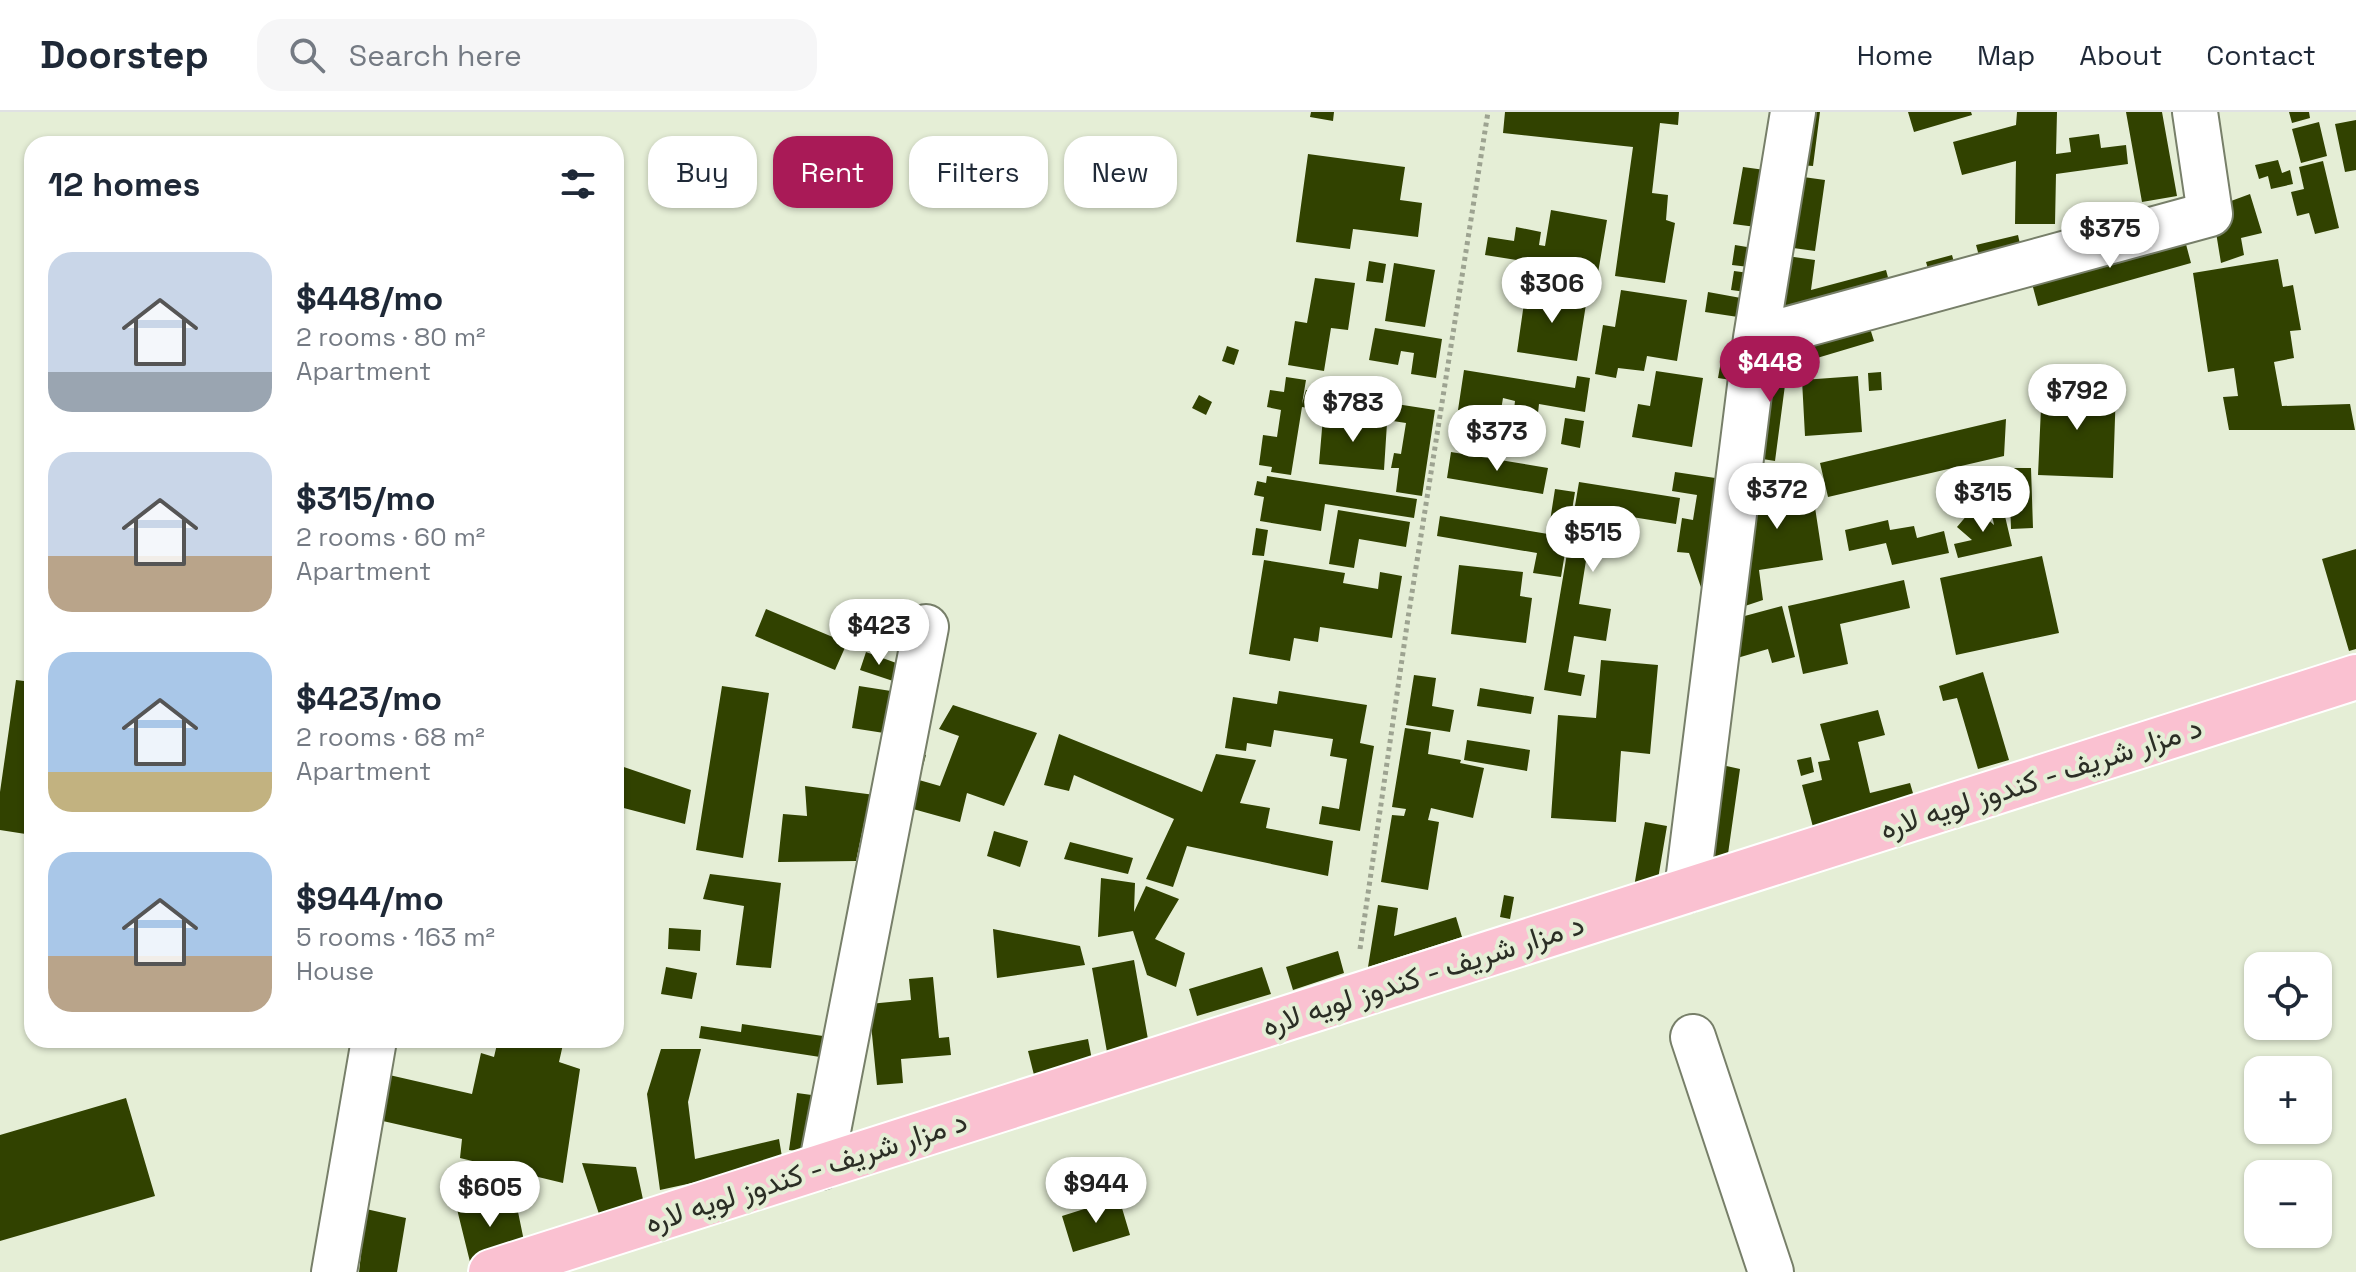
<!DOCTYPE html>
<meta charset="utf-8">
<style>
body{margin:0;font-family:"Space Grotesk",Vazirmatn,sans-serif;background:#f6f6f7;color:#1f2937;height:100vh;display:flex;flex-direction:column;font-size:30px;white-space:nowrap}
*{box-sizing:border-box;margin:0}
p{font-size:26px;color:#747a83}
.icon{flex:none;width:44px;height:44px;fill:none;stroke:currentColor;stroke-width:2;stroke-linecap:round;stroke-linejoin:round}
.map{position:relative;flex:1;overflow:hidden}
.drawer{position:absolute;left:24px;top:24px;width:600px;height:912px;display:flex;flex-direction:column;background:#fff;border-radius:24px;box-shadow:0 2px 6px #0004}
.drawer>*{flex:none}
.banner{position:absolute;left:648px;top:24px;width:760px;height:72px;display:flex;gap:16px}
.fabs{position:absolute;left:2244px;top:840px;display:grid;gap:16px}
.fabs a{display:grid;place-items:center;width:88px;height:88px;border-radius:16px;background:#fff;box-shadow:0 2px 6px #0004;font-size:40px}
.price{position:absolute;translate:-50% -68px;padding:0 18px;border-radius:28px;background:#fff;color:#222;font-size:26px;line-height:52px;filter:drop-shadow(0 2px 4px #0008)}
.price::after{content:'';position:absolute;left:50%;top:48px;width:24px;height:18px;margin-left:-12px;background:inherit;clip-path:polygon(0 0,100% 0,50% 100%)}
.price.selected{background:#a91a57;color:#fff}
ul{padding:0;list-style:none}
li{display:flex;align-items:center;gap:24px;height:200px;padding:0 24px}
li span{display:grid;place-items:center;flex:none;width:224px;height:160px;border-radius:24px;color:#555}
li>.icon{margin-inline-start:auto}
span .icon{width:96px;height:96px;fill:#fffc;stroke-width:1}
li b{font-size:34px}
h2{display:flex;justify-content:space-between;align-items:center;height:96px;padding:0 24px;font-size:34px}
.pill{padding:0 28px;border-radius:24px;background:#fff;box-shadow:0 2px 6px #0004;font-size:28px;line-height:72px}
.pill.selected{background:#a91a57;color:#fff}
header{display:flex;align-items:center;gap:48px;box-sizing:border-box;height:112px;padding:0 40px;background:#fff;border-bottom:2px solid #e0e1e3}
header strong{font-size:38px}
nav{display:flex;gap:44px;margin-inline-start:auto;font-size:28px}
.search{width:560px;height:72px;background:#f6f6f7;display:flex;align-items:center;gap:20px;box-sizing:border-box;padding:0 28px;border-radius:24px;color:#747a83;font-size:30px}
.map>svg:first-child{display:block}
.building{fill:#314200}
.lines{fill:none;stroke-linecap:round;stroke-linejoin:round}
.minor-casing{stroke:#777f69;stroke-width:48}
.major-casing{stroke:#fff;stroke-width:48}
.path{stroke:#9da391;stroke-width:5;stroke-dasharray:4 4;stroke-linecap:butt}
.minor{stroke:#fff;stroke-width:44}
.major{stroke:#fac1d1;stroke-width:44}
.labels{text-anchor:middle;stroke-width:8;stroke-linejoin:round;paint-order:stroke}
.street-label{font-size:30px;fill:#2b2e25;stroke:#e5eed6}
</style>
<header>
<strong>Doorstep</strong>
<div class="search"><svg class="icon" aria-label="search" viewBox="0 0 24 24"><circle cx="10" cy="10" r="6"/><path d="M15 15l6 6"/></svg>Search here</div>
<nav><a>Home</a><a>Map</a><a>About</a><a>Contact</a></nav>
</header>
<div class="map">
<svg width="2356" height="1160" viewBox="0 0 2356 1160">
<rect width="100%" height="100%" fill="#e5eed6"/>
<path class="building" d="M1311,0H1334L1333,9L1310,5Z
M1505,0H1679L1678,13L1660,11L1652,81L1668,83L1666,108L1675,111L1665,171L1615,164L1633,35L1503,21Z
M1804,0H1820L1813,54L1798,53Z
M1908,0H1971L1972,3L1914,20Z
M2017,0H2057L2056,42L2071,40L2069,26L2099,22L2101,36L2126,33L2128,52L2056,62L2055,112H2015L2016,49L1962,63L1953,30L2016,13Z
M2126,0H2162L2177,84L2142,90Z
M2289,0H2309L2310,6L2292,11Z
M2356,8V58L2345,60L2335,12Z
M2319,10L2327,44L2301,51L2292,17Z
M1308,42L1405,55L1400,88L1422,91L1418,125L1353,117L1350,137L1296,130Z
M2278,48L2282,61L2290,58L2293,72L2271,77L2268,64L2259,67L2255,53Z
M2323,49L2339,116L2315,122L2309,101L2297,104L2291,80L2304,77L2299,55Z
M1743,55L1765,58L1756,115L1733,112Z
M1796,64L1825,68L1815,139L1786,135Z
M2250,82L2262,121L2241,126L2244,143L2221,151L2212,96Z
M1551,98L1607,108L1598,161L1485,143L1488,125L1514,129L1516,115L1541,120L1539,133L1545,134Z
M2183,121L2191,151L2038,194L2030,164Z
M2018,123L2022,141L1981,151L1976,133Z
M1735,133L1753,136L1749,155L1732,153Z
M1952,143L1957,161L1931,167L1926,150Z
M1787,144L1815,148L1811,178L1886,158L1892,180L1777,211Z
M2278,147L2283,175L2293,173L2301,218L2290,219L2294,246L2274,250L2282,294L2350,292L2355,318H2229L2223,285L2238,284L2234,256L2208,260L2193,161Z
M1369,149L1386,152L1383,171L1366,169Z
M1394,151L1435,158L1425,215L1385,209Z
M1734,159L1749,161L1746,180L1731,178Z
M1315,166L1355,171L1348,218L1331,216L1324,259L1288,253L1295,209L1307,211Z
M1526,177L1587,186L1577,249L1517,240Z
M1621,178L1687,188L1677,249L1647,244L1644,259L1618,256L1616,266L1595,262L1603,213L1615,215Z
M1708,180L1741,186L1738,205L1705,200Z
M1868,210L1874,229L1817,246L1811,226Z
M1375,216L1442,227L1436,266L1411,262L1414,241L1401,239L1398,253L1369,248Z
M1227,234L1239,238L1234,253L1222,249Z
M1790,235L1775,349L1750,345L1763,241Z
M1721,249L1734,252L1731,268L1718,266Z
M1464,258L1575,276L1577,264L1590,266L1585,300L1539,292L1537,310L1513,306L1515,289L1503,286L1500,304L1458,298Z
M1656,259L1703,266L1692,335L1632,325L1638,292L1650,294Z
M1881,260L1882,278L1869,279L1868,261Z
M1858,264L1862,320L1805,324L1802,268Z
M1286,265L1306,268L1302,292L1306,278L1435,298L1422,384L1396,380L1399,356H1391L1394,341L1401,342L1406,311L1302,295L1291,363L1271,360L1272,355L1259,353L1263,323L1277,325L1281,298L1267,295L1270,278L1284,280Z
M2042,273L2116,276L2113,366L2038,363Z
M1199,283L1212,290L1206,303L1192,296Z
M1323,305L1387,311L1384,358L1319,352Z
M1565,306L1584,309L1580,336L1561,332Z
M2006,307L2004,344L1828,385L1820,351Z
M1451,340L1548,356L1543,382L1447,366Z
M1809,356L1823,448L1759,458L1763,488L1733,498L1749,372Z
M2009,356H2031L2033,416L2011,417Z
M1675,360L1722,367L1703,481L1689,441L1677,440L1682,406L1693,408L1697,383L1672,379Z
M1267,364L1417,387L1414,406L1325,392L1321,419L1260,409L1264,385L1254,383L1257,369L1266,371Z
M1579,370L1680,386L1676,412L1594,399L1579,492L1611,497L1606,529L1574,524L1568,560L1585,563L1581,584L1544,578Z
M1555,377L1575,380L1561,465L1533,461L1537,441L1437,424L1440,404L1548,422Z
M1974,395L1994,413L1992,403L2004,400L2012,434L1958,446L1954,432L1972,428L1957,415Z
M1338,398L1410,410L1406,435L1359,427L1354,456L1329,452Z
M1888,408L1890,418L1914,414L1917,426L1944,419L1949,441L1892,453L1886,431L1849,439L1845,418Z
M1256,416L1268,418L1264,444L1252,443Z
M2356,437V537L2349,539L2322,447Z
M2042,444L2059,521L1956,543L1940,466Z
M1264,448L1345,461L1343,471L1378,477L1380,460L1402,464L1392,526L1320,515L1318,530L1294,526L1290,549L1249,542Z
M1459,453L1523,460L1520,484L1532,486L1526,531L1451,522Z
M1904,468L1910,496L1840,512L1848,552L1803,562L1788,494Z
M1782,494L1795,545L1772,551L1768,537L1720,551L1726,509Z
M766,497L847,531L835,558L755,524Z
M866,540L899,552L893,569L860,558Z
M1601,548L1658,553L1650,642L1621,639L1616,710L1551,706L1558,603L1596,606Z
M1983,560L2009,648L1978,657L1957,586L1943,589L1939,574Z
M1414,563L1436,566L1432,594L1454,598L1450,620L1406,613Z
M16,568L32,570V723L0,718V680Z
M722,574L769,581L743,746L696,738Z
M859,574L891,579L884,621L852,616Z
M1480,576L1534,585L1531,602L1477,594Z
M1279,579L1367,593L1360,631L1374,634L1360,719L1319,712L1322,694L1339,697L1347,647L1330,644L1333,627L1274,618L1271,635L1247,631L1246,639L1225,636L1233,585L1277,592Z
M953,593L1037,621L1004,694L967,681L960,710L895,692L909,638L926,643L919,668L940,674L959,624L939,617Z
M1878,598L1885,623L1858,630L1870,681L1910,671L1915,688L1813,715L1802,673L1822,668L1818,650L1830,648L1820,612Z
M1405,616L1431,620L1428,642L1461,648L1460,651L1484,656L1473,706L1431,696L1428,708L1439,710L1428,778L1381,770L1392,703L1404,704L1406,697L1392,695Z
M1059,622L1202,680L1216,642L1256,648L1240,691L1270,696L1266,716L1333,729L1328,764L1187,734L1173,775L1146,767L1174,707L1074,663L1069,679L1044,673Z
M1467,628L1530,638L1527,659L1464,648Z
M1811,645L1814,660L1801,664L1797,648Z
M1704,649L1740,657L1727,749L1687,761Z
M618,653L691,678L685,712L616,694Z
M805,674L875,683L864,711L856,749L778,750L783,702L807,704Z
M1645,710L1667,714L1658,767L1634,775Z
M994,719L1028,729L1020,755L987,744Z
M1070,730L1133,746L1128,762L1064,747Z
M710,762L781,771L771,856L736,853L744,794L703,787Z
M1101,766L1135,771L1134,800L1146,774L1179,787L1155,827L1185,841L1176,875L1147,863L1133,819L1098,825Z
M1504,783L1514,785L1510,807L1500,805Z
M1378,793L1398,796L1394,824L1456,805L1462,825L1368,855Z
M669,816L701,818L700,839L668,837Z
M993,817L1080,834L1085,853L997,866Z
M1338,839L1344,861L1293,878L1286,855Z
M1134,848L1149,933L1107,940L1092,856Z
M666,855L697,861L692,887L661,882Z
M1262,855L1271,882L1197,904L1189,877Z
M933,865L939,926L949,925L951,943L901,947L903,971L877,973L869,892L911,888L909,867Z
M742,912L823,924L820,945L699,926L701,914L741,920Z
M1088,927L1094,958L1036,971L1028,939Z
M498,928H564L559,950L580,957L563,1071L460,1046L462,1027L374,1007L385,962L472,982L481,941L494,945Z
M661,937H701L688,990L695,1047L779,1027L783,1051L660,1078L647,982Z
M797,981L819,984L811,1041L789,1038Z
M126,986L155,1084L0,1129V1023Z
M582,1051L636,1055L644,1092L600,1105Z
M1119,1086L1130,1123L1073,1140L1062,1104Z
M455,1089L516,1090L525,1134L471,1154Z
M366,1097L406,1106L397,1160H359Z"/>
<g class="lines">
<g class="minor-casing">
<path id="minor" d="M1756,226L2210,102L2195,0
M1687,778L1756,226L1793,0
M1693,925L1771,1160
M821,1055L926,515
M334,1160L374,928"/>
</g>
<g class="major-casing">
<path id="major" d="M491,1160L2356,565"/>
</g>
<path class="path" d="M1360,837L1408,506L1488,0"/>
<use href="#minor" class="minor"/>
<use href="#major" class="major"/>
</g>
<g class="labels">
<g class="street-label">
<text transform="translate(2041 666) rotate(-18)" y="10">د مزار شریف - کندوز لویه لاره</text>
<text transform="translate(1423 863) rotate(-18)" y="10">د مزار شریف - کندوز لویه لاره</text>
<text transform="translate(806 1060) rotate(-18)" y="10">د مزار شریف - کندوز لویه لاره</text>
</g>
</g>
</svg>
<div class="fabs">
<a><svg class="icon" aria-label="locate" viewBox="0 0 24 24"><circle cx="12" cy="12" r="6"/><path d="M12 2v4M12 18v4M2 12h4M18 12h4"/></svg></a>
<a>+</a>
<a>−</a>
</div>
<b class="price" style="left:2110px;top:158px">$375</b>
<b class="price" style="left:1552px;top:213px">$306</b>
<b class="price selected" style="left:1770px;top:292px">$448</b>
<b class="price" style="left:2077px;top:320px">$792</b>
<b class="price" style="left:1353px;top:332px">$783</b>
<b class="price" style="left:1497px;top:361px">$373</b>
<b class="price" style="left:1777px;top:419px">$372</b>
<b class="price" style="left:1983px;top:422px">$315</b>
<b class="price" style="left:1593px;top:462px">$515</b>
<b class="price" style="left:879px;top:555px">$423</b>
<b class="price" style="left:1096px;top:1113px">$944</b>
<b class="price" style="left:490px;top:1117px">$605</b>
<div class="banner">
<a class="pill">Buy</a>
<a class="pill selected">Rent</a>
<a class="pill">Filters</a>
<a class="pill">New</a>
</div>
<section class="drawer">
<h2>12 homes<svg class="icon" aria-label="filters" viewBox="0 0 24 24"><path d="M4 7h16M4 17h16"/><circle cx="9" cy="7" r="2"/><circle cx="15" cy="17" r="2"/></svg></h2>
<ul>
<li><span style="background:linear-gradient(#c9d6e8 75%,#9aa5b1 0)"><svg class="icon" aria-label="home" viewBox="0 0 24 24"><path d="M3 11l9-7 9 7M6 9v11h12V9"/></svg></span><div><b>$448/mo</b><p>2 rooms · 80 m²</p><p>Apartment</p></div></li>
<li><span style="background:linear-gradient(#c9d6e8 65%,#b9a48a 0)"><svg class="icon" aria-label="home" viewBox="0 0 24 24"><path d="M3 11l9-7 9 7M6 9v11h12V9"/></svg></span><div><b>$315/mo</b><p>2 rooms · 60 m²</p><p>Apartment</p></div></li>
<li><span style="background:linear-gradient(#a9c7e8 75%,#c2b280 0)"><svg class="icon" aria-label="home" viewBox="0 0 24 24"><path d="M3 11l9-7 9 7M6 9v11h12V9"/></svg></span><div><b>$423/mo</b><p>2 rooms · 68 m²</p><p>Apartment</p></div></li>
<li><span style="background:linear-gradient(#a9c7e8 65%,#b9a48a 0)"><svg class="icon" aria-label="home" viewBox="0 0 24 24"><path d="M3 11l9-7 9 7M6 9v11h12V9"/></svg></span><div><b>$944/mo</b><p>5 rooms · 163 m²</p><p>House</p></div></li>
</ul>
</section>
</div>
